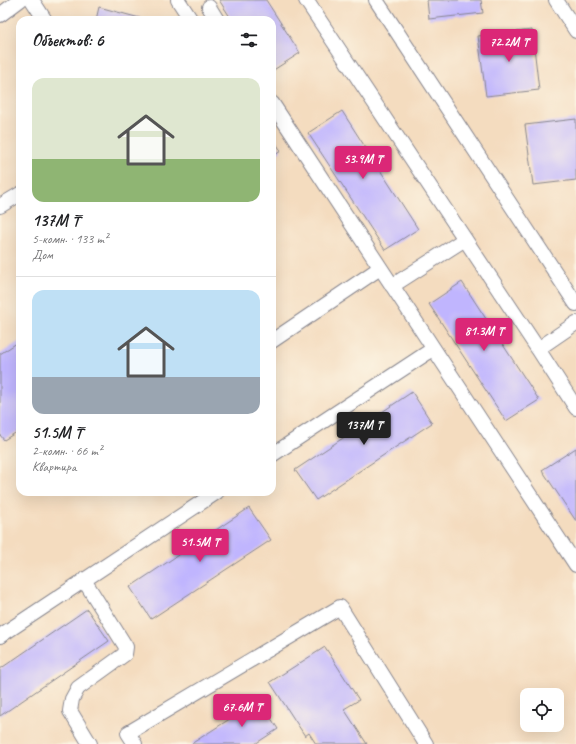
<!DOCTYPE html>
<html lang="ru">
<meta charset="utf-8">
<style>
body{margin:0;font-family:Caveat,sans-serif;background:#f6f6f6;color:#202124;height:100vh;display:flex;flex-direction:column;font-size:15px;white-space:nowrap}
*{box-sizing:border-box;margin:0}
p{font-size:13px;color:#757577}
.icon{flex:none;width:22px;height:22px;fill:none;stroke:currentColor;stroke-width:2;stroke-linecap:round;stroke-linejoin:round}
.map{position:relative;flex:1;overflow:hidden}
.drawer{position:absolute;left:16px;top:16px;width:260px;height:480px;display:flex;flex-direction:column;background:#fff;border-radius:12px;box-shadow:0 4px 16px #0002}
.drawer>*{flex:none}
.fabs{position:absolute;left:520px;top:688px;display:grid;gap:8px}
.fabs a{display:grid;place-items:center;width:44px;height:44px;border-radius:8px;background:#fff;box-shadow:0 4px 16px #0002;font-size:20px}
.price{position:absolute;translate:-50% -34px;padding:0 9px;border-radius:4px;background:#db2777;color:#fff;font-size:13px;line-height:26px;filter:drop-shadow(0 1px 2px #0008)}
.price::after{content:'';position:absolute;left:50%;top:24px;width:12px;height:9px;margin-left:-6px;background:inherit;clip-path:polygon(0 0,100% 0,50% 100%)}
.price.selected{background:#222;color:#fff}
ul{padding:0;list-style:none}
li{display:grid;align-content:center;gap:8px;height:212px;padding:0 16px}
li+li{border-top:1px solid #e0e0e0}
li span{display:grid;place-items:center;height:124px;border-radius:12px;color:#555}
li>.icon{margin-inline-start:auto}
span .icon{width:72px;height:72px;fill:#fffc;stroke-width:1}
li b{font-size:17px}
h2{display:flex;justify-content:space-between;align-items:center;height:48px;padding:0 16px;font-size:17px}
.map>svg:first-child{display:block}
.building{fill:#c0b5fe}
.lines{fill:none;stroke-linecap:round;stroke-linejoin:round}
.minor-casing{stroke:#88868e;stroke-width:16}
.minor{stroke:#fff;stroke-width:14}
</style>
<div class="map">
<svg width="576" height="744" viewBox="0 0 576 744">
<rect width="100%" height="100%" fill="#fcf5e5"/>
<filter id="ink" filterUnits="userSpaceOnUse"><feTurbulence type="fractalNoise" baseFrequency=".025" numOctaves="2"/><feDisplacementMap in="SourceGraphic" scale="8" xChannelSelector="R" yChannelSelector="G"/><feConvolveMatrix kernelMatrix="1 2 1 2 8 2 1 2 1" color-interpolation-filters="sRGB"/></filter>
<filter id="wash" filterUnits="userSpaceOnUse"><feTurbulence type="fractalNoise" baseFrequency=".012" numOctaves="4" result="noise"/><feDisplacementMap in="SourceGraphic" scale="16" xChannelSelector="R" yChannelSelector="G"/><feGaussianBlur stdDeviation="0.9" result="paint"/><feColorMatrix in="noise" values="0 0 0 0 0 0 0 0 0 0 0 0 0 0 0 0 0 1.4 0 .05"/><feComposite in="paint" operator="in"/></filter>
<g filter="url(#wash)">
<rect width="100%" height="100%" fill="#f4dcbf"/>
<g id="blocks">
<path class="building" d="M219,0H266L300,53L272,71V20H232Z
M427,0H481L483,13L429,19Z
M99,7L147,20H96Z
M532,30L539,90L486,96L478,36Z
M342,111L418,229L385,250L308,133Z
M576,119V180L533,185L525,125Z
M272,137L281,151L272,157Z
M462,282L539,400L506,421L429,304Z
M20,341V430L4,440L0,435V354Z
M412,392L432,423L316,500L295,470Z
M576,448V521L542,470Z
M249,508L271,540L151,619L130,587Z
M87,609L109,641L0,716V669Z
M325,647L359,700L344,709L367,744H316L309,733L305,736L270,682Z
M259,700L278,729L255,744H191Z"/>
</g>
</g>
<g filter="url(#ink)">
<use href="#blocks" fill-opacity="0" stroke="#88868e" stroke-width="1"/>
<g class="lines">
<g class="minor-casing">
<path id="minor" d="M32,0L45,20
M178,0L191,20
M306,0L538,349L576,323
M376,0L576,304
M556,0L576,31
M209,7L217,20
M0,15L20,0
M272,103L576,565
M0,206L20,194
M392,286L465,239
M272,341L380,268
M538,349L576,408
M272,455L433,349
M84,580L126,647L125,654L78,688L72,699L70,711L90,744
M0,636L217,492
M135,744L128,733L340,607L426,744"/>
</g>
<use href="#minor" class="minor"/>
</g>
</g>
</svg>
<div class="fabs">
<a><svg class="icon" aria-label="locate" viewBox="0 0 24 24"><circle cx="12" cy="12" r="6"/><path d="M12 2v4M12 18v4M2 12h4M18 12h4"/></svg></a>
</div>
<b class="price" style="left:509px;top:63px">72.2M ₸</b>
<b class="price" style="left:363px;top:180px">53.9M ₸</b>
<b class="price" style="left:484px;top:352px">81.3M ₸</b>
<b class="price selected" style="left:364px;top:446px">137M ₸</b>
<b class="price" style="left:200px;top:563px">51.5M ₸</b>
<b class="price" style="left:242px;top:728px">67.6M ₸</b>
<section class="drawer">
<h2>Объектов: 6<svg class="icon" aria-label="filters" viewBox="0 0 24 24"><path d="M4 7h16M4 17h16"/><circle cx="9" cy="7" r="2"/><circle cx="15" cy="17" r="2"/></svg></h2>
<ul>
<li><span style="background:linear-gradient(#dfe7d0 65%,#8fb573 0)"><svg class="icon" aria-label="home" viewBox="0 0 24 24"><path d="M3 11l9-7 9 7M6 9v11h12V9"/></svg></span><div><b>137M ₸</b><p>5-комн. · 133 m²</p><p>Дом</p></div></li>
<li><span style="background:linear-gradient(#bfe0f5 70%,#9aa5b1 0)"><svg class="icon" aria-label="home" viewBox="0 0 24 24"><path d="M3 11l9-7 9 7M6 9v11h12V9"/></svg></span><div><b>51.5M ₸</b><p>2-комн. · 66 m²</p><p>Квартира</p></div></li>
</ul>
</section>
</div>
